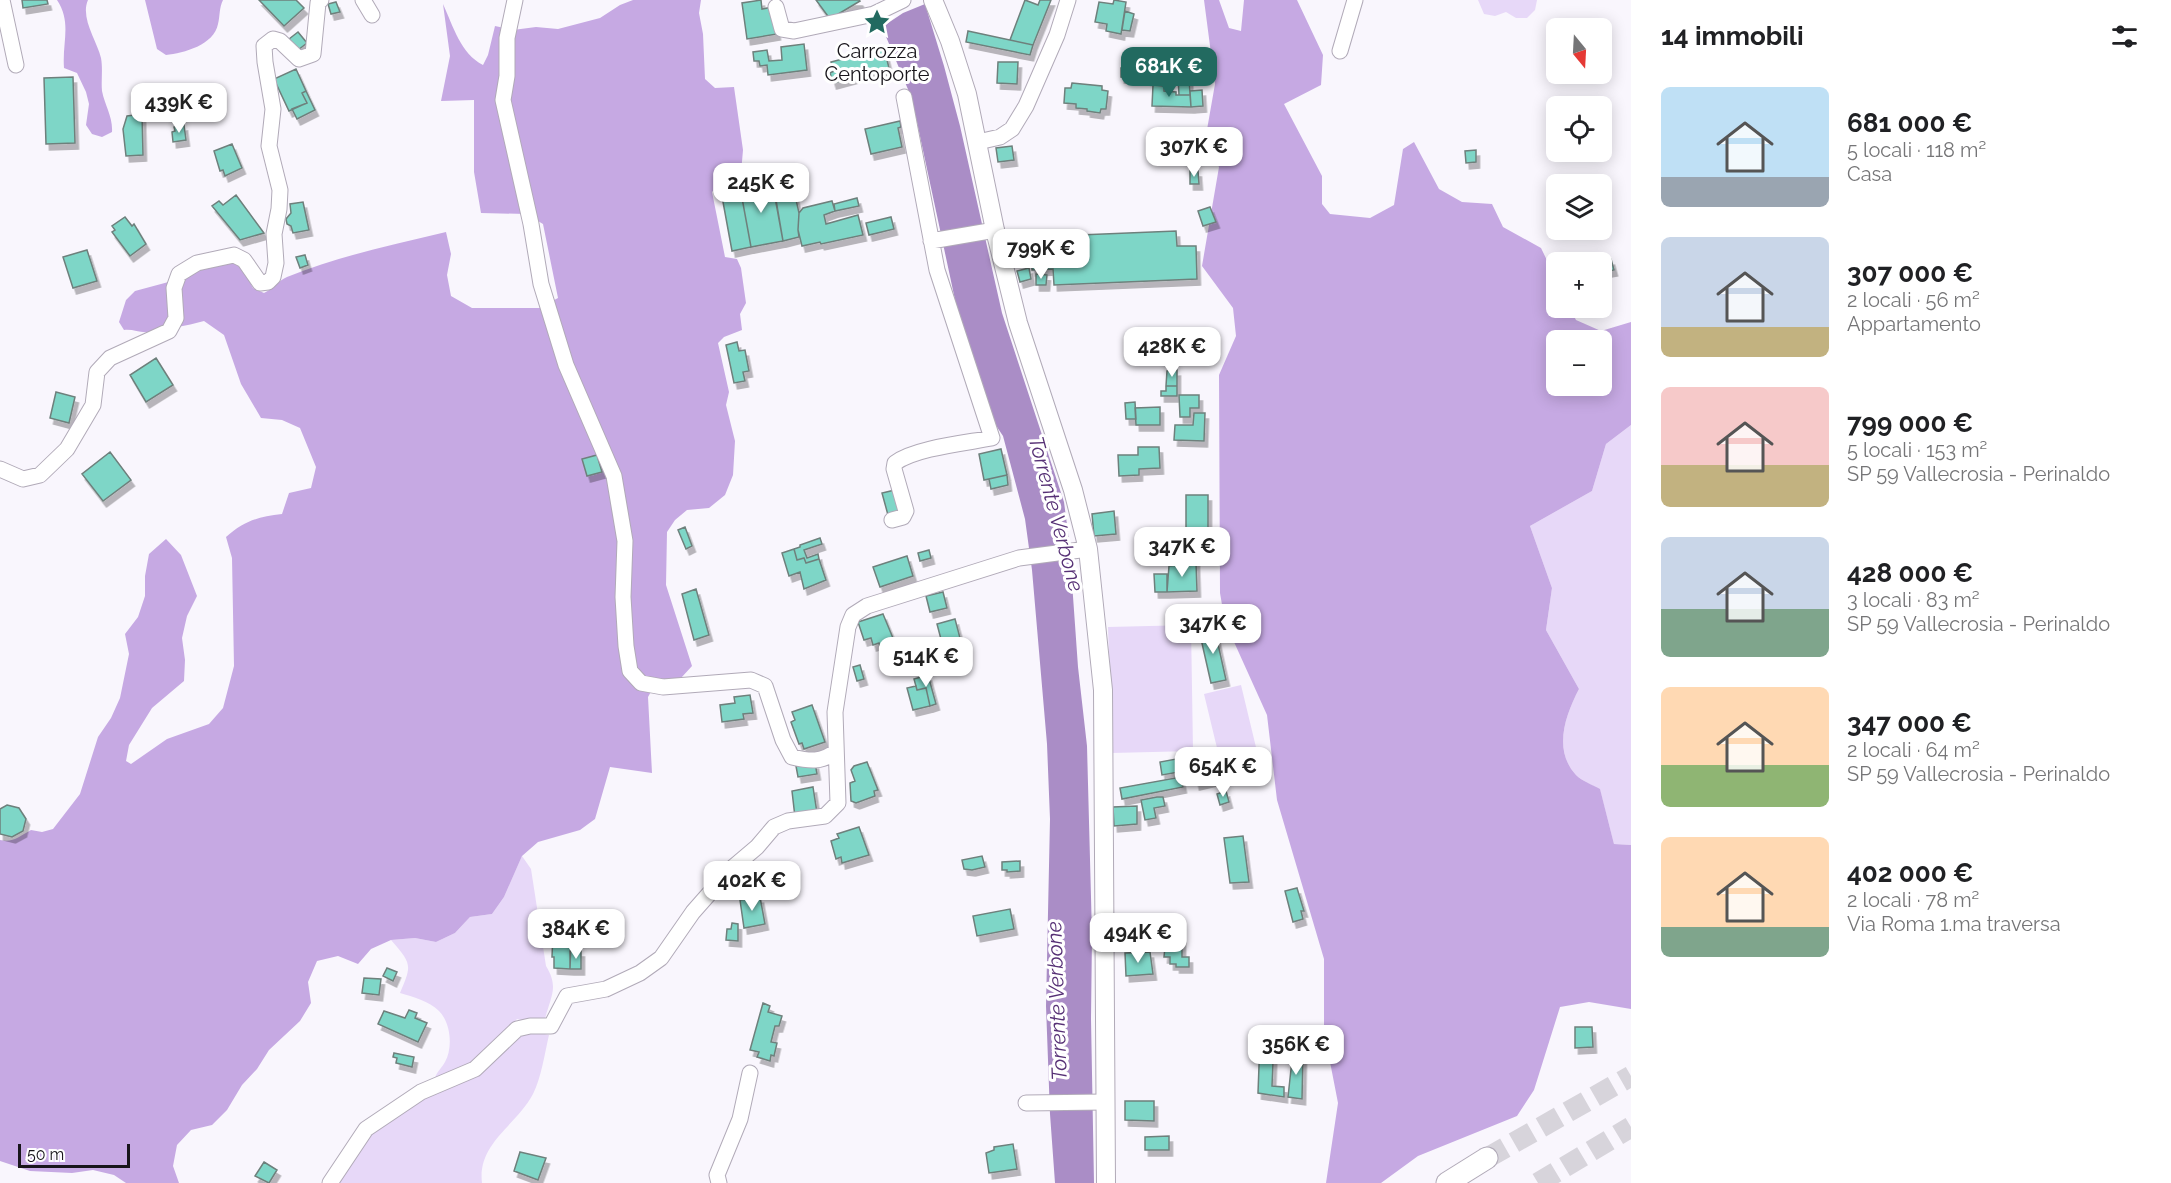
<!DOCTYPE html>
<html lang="it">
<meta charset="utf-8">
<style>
body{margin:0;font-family:Raleway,sans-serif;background:#f6f6f6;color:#202124;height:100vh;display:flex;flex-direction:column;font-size:22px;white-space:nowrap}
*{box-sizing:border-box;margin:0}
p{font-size:20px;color:#757577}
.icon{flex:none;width:33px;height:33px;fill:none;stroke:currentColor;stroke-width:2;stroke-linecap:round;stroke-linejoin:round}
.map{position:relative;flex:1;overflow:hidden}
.side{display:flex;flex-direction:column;background:#fff;width:540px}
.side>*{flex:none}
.needle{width:39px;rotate:162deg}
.fabs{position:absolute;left:1546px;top:18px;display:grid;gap:12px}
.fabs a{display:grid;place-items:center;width:66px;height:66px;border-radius:9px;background:#fff;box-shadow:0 3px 15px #0003;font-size:30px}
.scale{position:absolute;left:18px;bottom:15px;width:112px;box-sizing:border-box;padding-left:6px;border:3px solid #18151b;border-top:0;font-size:16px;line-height:21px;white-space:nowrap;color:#18151b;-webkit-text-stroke:4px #fff;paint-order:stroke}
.price{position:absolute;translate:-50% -51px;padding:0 14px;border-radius:12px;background:#fff;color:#222;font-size:20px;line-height:39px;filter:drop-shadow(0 2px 3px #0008)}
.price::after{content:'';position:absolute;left:50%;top:36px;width:18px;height:14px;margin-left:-9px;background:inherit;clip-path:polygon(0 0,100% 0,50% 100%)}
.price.active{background:#226a60;color:#fff}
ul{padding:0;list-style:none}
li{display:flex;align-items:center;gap:18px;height:150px;padding:0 30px}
li span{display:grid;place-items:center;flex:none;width:168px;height:120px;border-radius:9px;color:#555}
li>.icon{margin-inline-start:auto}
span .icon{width:72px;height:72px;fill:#fffc;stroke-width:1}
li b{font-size:26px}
h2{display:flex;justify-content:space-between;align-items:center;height:72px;padding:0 30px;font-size:26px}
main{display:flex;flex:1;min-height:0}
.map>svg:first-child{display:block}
.green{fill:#e7d8f8}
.forest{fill:#c6a9e3;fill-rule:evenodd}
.water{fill:#aa8dc6}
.building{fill:#7ed6c7;stroke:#6e807c;stroke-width:1.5;filter:url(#shadow)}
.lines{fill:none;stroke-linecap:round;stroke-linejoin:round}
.highway-tunnel{stroke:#d7d4db;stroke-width:21;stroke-dasharray:21 10;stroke-linecap:butt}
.minor-casing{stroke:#b1aab8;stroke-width:17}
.major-casing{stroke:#b1aab8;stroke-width:20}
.highway-casing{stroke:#b1aab8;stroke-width:23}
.minor{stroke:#fff;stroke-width:15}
.major{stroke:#fff;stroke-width:18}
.highway{stroke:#fff;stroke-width:21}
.labels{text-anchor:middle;stroke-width:6;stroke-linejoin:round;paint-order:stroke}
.poi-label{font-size:20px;fill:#18151b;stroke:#fff}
.water-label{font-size:21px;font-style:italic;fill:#563075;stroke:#fff}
</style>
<main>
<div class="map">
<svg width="1631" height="1183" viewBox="0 0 1631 1183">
<defs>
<filter id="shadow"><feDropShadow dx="3.5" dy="6" stdDeviation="0" flood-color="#0004"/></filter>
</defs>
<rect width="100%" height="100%" fill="#f9f6fd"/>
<path class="green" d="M1478,0H1537L1535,10L1527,18H1516L1506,12L1495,16L1484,14Z
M1631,425V845L1614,844L1600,790C1593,785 1582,781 1576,775C1553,750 1565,716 1579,689L1546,630L1552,588L1530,526L1592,491L1606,444Z
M1191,625L1193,751L1112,753L1108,627Z
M1241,685L1261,768L1224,777L1204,694Z
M522,856L531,869L546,966C559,987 551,996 545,1019L532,1022L517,1019L478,1062L438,1079L435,1078C437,1071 442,1068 445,1062C453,1048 451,1023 439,1011C429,1001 413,997 400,993C412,965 412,964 391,940L415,938L436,942L455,933L470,917L492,914L504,897Z
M531,1031L549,1035C545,1052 541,1079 533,1094C517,1125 477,1143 482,1183H337L362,1145L379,1125L519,1034Z"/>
<path class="forest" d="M57,0H88C80,18 97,41 101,58C103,69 101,81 102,91C105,106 113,117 112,132L102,137L92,134L86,125L89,104L86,92L77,73L64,68C62,42 72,23 57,0Z
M145,0H223C219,8 220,16 218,24C214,45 184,53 166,55L157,49Z
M633,0H701L699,13L703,34L705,79L715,88L734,87L743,150L741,173L720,183L712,192L725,257L737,259L741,268L746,303L740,314L742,330L724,337L718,343L729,392L726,405L735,441L733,475L725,495L709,508L687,510L675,520L667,532L666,585L692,666L681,678L657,681L648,697L652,773L610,767L595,819L580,830L538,842L522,856L504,897L492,914L470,917L455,933L436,942L415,938L391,940L371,949L358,964L338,956L317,961L308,982L311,1003L300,1021L269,1050L257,1069L242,1085L227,1110L212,1125L191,1130L177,1145L173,1166L179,1183H126L114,1175L93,1170L72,1173L30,1171L0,1161V840C13,843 20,836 31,830L42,832L53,829L80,794L98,737L111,718L120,698L129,654L125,634L138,617L145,596V576L149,554L166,539L181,555L197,596L187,616L182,638L185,660L184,681L152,708L129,745L126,761L131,764L167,739L209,724L223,708L234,666L232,558L226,537C244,521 257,517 282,514L289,493L311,488L316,467L300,428L282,420L261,418L241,384L224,335L204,321C186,326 167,329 148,332C140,333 133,329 124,330L119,322L126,300L135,291L187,277L210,265L222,262L233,263L243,269L253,288L264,293C273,289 279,280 287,277C338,256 393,245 446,232L451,254L447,275L451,296L472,308H539L558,298L543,224L526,214L481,213L474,172V100L441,101L450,56L443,4C453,26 461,54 483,65L488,55L495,26L513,30L536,27L558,29L600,18L620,5Z
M1204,0H1219L1229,28L1241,31L1244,0H1297L1323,55L1321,85L1284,104L1322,176V204L1330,214L1370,218L1394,205L1403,149L1414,142L1439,189L1462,202L1492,204L1503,227L1541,248L1557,281V308H1570L1576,320L1601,331L1631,322V425L1606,444L1592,491L1530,526L1552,588L1546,630L1579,689C1565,716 1553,750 1576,775C1582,781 1593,785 1600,789L1614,844L1631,845V1009L1589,1002L1560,1007L1534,1090L1517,1116L1418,1156L1381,1183H1326L1338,1103L1324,1031V959L1277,800L1267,715L1225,622L1220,593L1219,375L1236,336L1233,308L1202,266L1219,167L1205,141L1215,84ZM1557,340H1602V386H1557Z"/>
<path class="water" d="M925,4L944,66L960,126L1002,313L1064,502L1069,540L1078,667L1087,746L1092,935L1091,1019L1094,1183H1055L1050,1114L1046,1006L1050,819L1047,744L1032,570L1025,519L1003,436L995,424L960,323L912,99L882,27L903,13Z"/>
<path class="building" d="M22,0H47L48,4L23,8Z
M259,0H296L304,8L284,26Z
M761,0L762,9L773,7L777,34L747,39L742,3Z
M816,0H859L860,1L830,19Z
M1025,0L1038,5L1040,0H1051L1033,45L1010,40Z
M1114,0L1126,2L1121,34L1106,31L1107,24L1095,22L1099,2L1113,4Z
M336,2L340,12L331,14L328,4Z
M1125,11L1134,14L1130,31L1122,30Z
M968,31L1033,45L1030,55L966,42Z
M298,32L307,43L298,50L289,39Z
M804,44L807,70L768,75L767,65L760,66L759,61H754L753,52L767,50L769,61L782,60L781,47Z
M884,48L889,68L833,83L830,73L834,71L831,62Z
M998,62H1018L1017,84L997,83Z
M1121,68L1165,73L1164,81L1121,77Z
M296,69L306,91L302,93L307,103L289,111L274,79Z
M1189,76L1190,95H1179L1178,77Z
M73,77L75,143L46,144L44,78Z
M1072,83L1102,86V90L1108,91L1106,109H1101L1100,113L1087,111V109L1076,108V104L1064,103L1065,88H1071Z
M1153,85L1164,86V91L1176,92V95H1190L1191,107L1152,106Z
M1202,90L1203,106L1191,107L1190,91Z
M306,91L315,110L297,119L292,109L307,103L302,93Z
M142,114L143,155L126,156L123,129L127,116Z
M900,121L901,127L898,128L902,147L871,154L865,129Z
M184,125L186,140L173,142L172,132L175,131L174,127Z
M232,144L242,168L225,176L223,170L220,171L214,151Z
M1012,146L1014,160L998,162L996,148Z
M1476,150V162L1466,163L1465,151Z
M784,166L786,176L767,180L765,170Z
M1190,171H1198L1199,184H1190Z
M772,181L783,241L751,247L740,187Z
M740,187L751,247L732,251L721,191Z
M236,195L264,233L240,240L212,206L219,201L223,205Z
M795,195L799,213L798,230L799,237L783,241L776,200Z
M857,198L859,206L835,211L834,204Z
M832,201L835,211L824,215L826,224L858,215L863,235L821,244L820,242L802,246L798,230L799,213L803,208Z
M303,202L309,230L293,233L291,226L287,224L286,219L291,213L290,204Z
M1210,207L1216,222L1203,226L1198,211Z
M125,217L132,226L134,224L146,244L130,256L112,232L115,230L112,226Z
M891,217L894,229L869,235L866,223Z
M1176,231L1177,246H1196L1197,279L1054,285L1053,269L1032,270L1031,237Z
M87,250L97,281L73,288L63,257Z
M305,255L308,265L300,268L296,257Z
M1611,259L1614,270L1602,272V262L1600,261Z
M1029,268L1031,279L1020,282L1017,271Z
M1036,274L1047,275L1046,285H1036Z
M1185,329H1203V338L1184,337Z
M1134,333L1158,334L1157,357H1135Z
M737,342L739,351L745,350L749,371L743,372L745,381L734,383L726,345Z
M156,358L173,385L146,402L130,375Z
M1177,370V386H1166L1167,371Z
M1166,386H1177V396H1161V391H1166Z
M56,392L75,397L69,423L50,418Z
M1179,395H1199V408H1190V417H1180Z
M1135,402L1136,419H1126L1125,403Z
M1160,407V425H1136L1135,408Z
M1194,413H1205L1204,441L1174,440L1175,425H1193Z
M1138,447H1159L1160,468L1139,469V475L1119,476L1118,455H1138Z
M1001,449L1007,475L984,480L979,454Z
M110,452L131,480L103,501L82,474Z
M597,455L602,472L587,476L582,459Z
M1007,475L1008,485L991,489L989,479Z
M895,490L901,511L888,515L882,493Z
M1186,495H1208V529L1186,530Z
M1114,511L1116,534L1094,536L1092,514Z
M685,527L692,546L686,549L678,530Z
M820,538L822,544L804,550L807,558L818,554L819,559L806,563L804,558L797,560L794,549L800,547V545Z
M1196,546V563L1176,564V547Z
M794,549L797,560L804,558L806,563L819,559L826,580L804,589L800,572L789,576L782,553Z
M929,550L931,558L920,561L918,553Z
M907,556L913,576L880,587L873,567Z
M1196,563L1197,591L1167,592L1169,566Z
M1154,574H1167V592H1155Z
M696,589L709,635L694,640L682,594Z
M943,592L947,608L930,612L926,596Z
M883,614L895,643L880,647L879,643L873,645L871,638L864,640L858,622Z
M955,619L960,638L942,643L937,624Z
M1214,626L1226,680L1211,683L1199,630Z
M890,644L893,653L883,656L880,647Z
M860,665L864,679L857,681L853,667Z
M928,675L936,704L930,706L926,688L917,690L914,679Z
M916,686L917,690L926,688L930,706L913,710L907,688Z
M750,695L753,713L743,714L744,719L722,722L720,705L735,703L734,697Z
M812,705L825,742L804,749L802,743L799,744L791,722L795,720L792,712Z
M1176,759L1179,772L1162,775L1160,762Z
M1218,759L1222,778L1196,784L1192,765Z
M867,762L878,790L874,791L875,796L856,803L851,801L850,783L855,781L851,770L854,766Z
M815,763L817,774L798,777L796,766Z
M1181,777L1183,787L1122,799L1120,788Z
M813,787L817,813L795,817L792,791Z
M1226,791L1229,802L1220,805L1217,794Z
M1157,797H1163L1165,806L1154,808L1156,818L1145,820L1141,800Z
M7,805L19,808L26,819L23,831L12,837L0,834V809Z
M1137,806V824L1114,826L1113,807Z
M859,827L869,855L842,863L841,857L836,859L831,841L839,838L837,834Z
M1243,836L1249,882L1230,883L1224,838Z
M982,856L985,867L972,870L964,869L962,860Z
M1020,861V871L1007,872V870H1002V862Z
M1297,888L1304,911H1301L1303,919L1293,922L1285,891Z
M760,897L765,924L744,928L740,900Z
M1010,909L1014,929L977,936L973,916Z
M732,923L738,924V941L726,940L727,929H731Z
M558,928L575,929L574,943H571L570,969L554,968V957H552L553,933H558Z
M1166,937H1182V957H1189V967H1176V964H1170V957H1164Z
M570,951H581V969H570Z
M1150,952L1153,974L1126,976L1125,953Z
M387,968L397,972L393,981L383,976Z
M364,978L381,979L379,995L362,993Z
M763,1003L770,1006L768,1012L782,1016L779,1026H775L771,1042L777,1043L774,1056L771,1055L770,1061L757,1057L759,1052L750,1050Z
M409,1010L417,1013L415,1018L427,1023L418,1042L378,1024L384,1011L405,1018Z
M1575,1027H1592L1593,1047L1575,1048Z
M1260,1039H1274L1272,1086L1284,1087V1097L1258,1093Z
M1293,1051L1303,1052L1302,1099L1288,1097Z
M394,1053L414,1057L412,1067L396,1063L397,1058L393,1057Z
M1125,1101H1154V1121L1125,1120Z
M1169,1136V1150H1145V1137Z
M1013,1144L1017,1169L989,1173L986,1153L994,1150V1147Z
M520,1152L546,1158L538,1180L514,1171Z
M264,1162L277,1170L269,1183L255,1176Z"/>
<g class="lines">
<path class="highway-tunnel" d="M1487,1158L1631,1076
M1538,1183L1631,1127"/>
<g class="minor-casing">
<path id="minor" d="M2,0L16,65
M363,0L372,15
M515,0L507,38V76L503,100L531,224L541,284L566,365L614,476L625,541L623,597L626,646L630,671L641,683L663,687L751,680L765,686L783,740L792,757C809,761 822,763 836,751
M776,7L782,29L794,31L874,14L903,0
M1340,51L1355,0
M978,142L1000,137L1012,129L1026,106L1057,35L1068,0
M931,241L995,230
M0,469L23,479L40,475L67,449L93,405L97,372L110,358L169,331L176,318L174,288L179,274L197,263L234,255L244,260L260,283L268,282L273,277L276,263L274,234L279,209L280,190L269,146L273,109L265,62L264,46L273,39L280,41L299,59L313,54L318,3L321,0
M892,520L903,517L906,511L894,469L895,463C915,448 966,443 992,438L937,270L904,97
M1026,1103L1105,1102
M330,1183L366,1129L421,1092L475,1069L517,1029L530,1026H551L567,996L606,989L640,973L661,958L693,912L731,869L757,847L774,827L788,821L825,816L838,803L835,712L848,627L853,615L867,606L1019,558L1088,549
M719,1183L717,1175L740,1119L750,1073"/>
</g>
<g class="major-casing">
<path id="major" d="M933,0L950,41L967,94L995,230L1018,323L1073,490L1088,549L1103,690L1106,1183"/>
</g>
<g class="highway-casing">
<path id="highway" d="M1447,1183L1487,1158"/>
</g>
<use href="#minor" class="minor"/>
<use href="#major" class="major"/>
<use href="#highway" class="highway"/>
</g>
<defs>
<g id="sight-bare" transform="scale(2.07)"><path d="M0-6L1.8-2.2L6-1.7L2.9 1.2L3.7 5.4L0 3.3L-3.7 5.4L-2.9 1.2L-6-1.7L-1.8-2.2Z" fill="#226a60" stroke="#fff" stroke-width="2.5" paint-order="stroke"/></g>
</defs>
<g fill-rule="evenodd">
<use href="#sight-bare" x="877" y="22"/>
</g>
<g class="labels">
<g class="poi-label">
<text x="877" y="58">Carrozza<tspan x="877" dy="23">Centoporte</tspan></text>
</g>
<g class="water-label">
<text transform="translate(1056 514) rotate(75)" y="7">Torrente Verbone</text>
<text transform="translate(1057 1001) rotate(-92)" y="7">Torrente Verbone</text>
</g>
</g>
</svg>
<div class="fabs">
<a><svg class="needle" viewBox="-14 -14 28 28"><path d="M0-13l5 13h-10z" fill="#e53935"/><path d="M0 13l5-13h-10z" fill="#757577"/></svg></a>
<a><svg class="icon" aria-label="locate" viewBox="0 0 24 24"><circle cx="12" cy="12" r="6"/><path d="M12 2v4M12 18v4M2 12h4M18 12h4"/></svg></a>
<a><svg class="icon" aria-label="layers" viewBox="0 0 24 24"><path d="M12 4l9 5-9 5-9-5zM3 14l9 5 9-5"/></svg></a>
<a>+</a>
<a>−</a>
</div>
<div class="scale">50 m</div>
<b class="price active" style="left:1169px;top:98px">681K €</b>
<b class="price" style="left:179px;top:134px">439K €</b>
<b class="price" style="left:1194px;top:178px">307K €</b>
<b class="price" style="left:761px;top:214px">245K €</b>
<b class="price" style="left:1041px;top:280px">799K €</b>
<b class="price" style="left:1172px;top:378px">428K €</b>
<b class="price" style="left:1182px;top:578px">347K €</b>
<b class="price" style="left:1213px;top:655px">347K €</b>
<b class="price" style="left:926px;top:688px">514K €</b>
<b class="price" style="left:1223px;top:798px">654K €</b>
<b class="price" style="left:752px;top:912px">402K €</b>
<b class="price" style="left:576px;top:960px">384K €</b>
<b class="price" style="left:1138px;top:964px">494K €</b>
<b class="price" style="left:1296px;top:1076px">356K €</b>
</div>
<section class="side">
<h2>14 immobili<svg class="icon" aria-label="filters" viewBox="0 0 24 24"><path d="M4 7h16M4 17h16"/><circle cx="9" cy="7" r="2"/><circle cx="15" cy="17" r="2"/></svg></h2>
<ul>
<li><span style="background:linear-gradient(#bfe0f5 75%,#9aa5b1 0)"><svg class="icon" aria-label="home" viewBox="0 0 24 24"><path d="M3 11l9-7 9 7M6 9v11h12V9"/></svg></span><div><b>681 000 €</b><p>5 locali · 118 m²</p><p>Casa</p></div></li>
<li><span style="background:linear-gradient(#c9d6e8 75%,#c2b280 0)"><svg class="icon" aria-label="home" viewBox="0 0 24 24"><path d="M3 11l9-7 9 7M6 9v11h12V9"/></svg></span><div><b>307 000 €</b><p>2 locali · 56 m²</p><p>Appartamento</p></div></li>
<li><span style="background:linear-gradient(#f6c9c9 65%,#c2b280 0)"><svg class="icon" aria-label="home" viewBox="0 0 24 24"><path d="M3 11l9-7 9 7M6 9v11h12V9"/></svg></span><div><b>799 000 €</b><p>5 locali · 153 m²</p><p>SP 59 Vallecrosia - Perinaldo</p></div></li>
<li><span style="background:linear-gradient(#c9d6e8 60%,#7fa58c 0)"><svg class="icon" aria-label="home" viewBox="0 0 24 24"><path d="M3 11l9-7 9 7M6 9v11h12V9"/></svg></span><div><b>428 000 €</b><p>3 locali · 83 m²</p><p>SP 59 Vallecrosia - Perinaldo</p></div></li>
<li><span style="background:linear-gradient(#ffd9b3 65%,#8fb573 0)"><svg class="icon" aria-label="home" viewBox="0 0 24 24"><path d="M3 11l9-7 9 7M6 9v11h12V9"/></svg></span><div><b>347 000 €</b><p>2 locali · 64 m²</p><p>SP 59 Vallecrosia - Perinaldo</p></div></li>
<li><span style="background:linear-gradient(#ffd9b3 75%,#7fa58c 0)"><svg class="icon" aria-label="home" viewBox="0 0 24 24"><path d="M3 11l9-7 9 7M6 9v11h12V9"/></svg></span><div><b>402 000 €</b><p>2 locali · 78 m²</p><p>Via Roma 1.ma traversa</p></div></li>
</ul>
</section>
</main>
